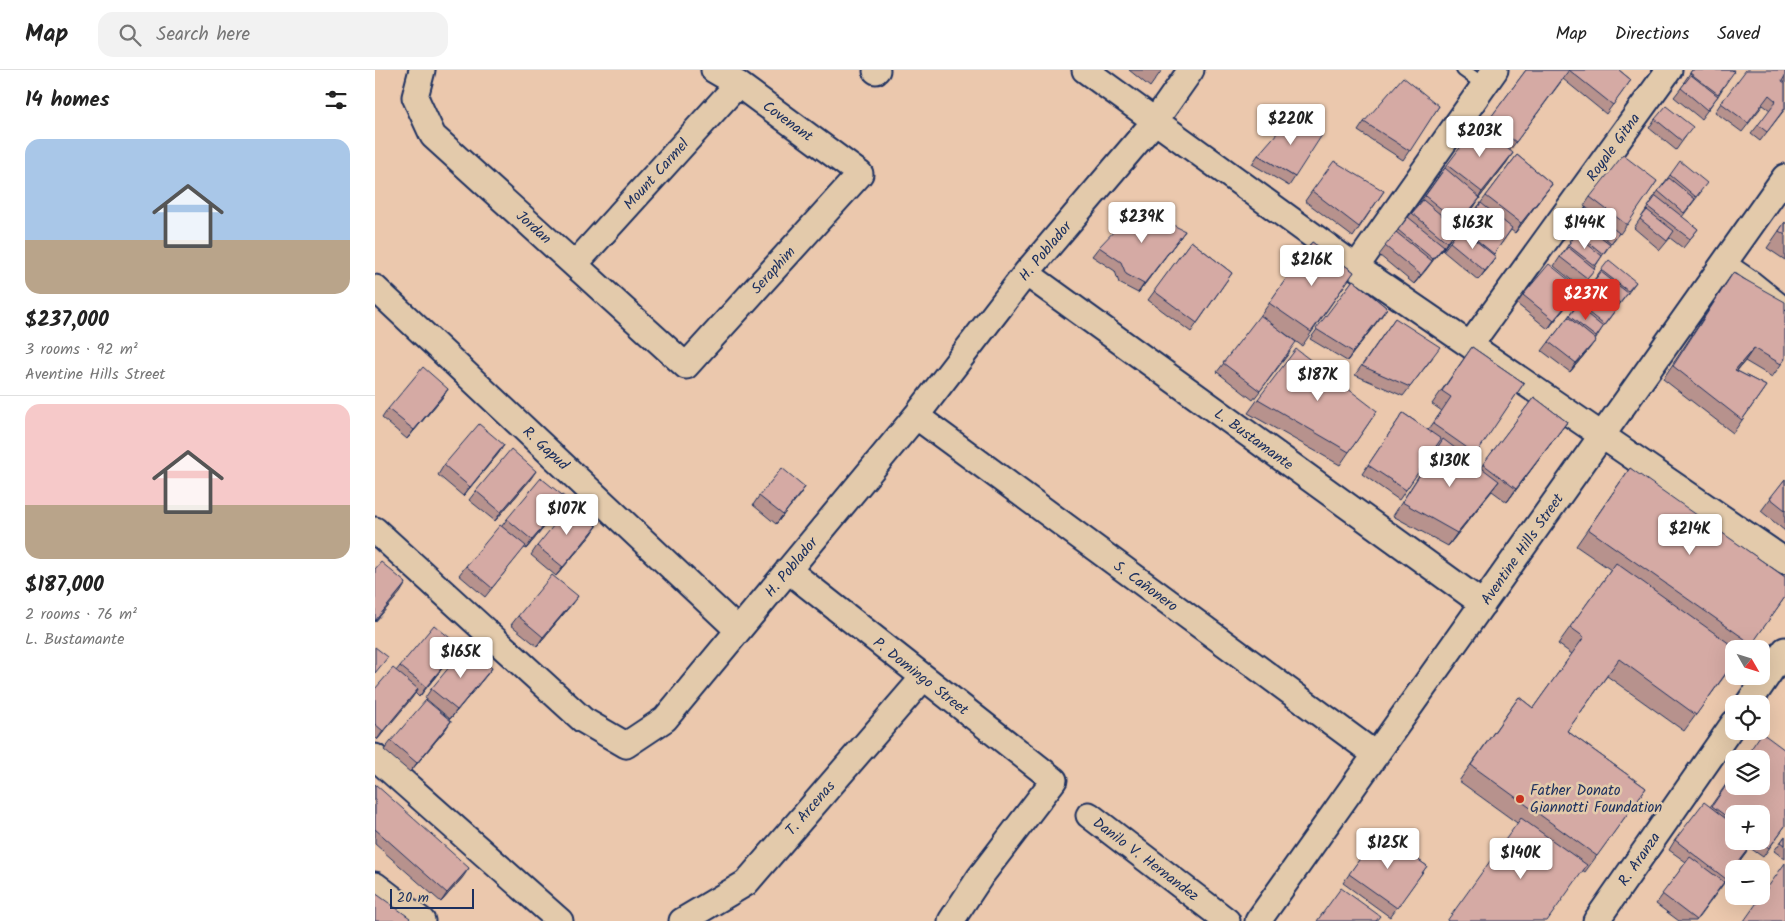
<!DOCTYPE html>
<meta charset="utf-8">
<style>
body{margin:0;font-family:Kalam,sans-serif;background:#f2f2f2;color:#222;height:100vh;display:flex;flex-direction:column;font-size:19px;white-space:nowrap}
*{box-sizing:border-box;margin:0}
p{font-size:16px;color:#767676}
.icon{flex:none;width:28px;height:28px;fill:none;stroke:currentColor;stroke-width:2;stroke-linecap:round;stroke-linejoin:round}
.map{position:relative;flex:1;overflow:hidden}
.drawer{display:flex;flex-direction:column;background:#fff;width:375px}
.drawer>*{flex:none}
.needle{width:32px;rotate:129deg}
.fabs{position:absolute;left:1350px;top:570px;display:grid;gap:10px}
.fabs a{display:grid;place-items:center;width:45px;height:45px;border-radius:10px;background:#fff;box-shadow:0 5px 20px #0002;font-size:25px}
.scale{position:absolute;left:15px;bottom:12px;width:84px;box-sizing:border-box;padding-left:5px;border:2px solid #1b2f5e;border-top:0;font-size:14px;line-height:18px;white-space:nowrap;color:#1b2f5e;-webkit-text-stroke:4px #e3caab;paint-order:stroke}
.price{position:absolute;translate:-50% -42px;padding:0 11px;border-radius:5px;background:#fff;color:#222;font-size:16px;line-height:32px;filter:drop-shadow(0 1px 2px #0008)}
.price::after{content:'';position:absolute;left:50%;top:30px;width:15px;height:11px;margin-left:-8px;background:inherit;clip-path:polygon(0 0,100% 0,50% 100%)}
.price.selected{background:#d93025;color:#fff}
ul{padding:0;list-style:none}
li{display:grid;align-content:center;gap:10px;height:265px;padding:0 25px}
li+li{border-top:1px solid #e0e0e0}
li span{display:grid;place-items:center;height:155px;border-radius:15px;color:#555}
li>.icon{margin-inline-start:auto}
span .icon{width:90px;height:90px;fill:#fffc;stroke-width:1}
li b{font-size:21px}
h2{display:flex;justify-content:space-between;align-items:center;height:60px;padding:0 25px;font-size:21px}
header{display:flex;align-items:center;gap:30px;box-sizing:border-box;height:70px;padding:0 25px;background:#fff;border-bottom:1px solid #e0e0e0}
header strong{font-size:24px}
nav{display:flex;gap:28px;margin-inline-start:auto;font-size:18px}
.search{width:350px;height:45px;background:#f2f2f2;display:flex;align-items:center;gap:12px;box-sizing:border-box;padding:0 18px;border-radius:15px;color:#767676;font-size:19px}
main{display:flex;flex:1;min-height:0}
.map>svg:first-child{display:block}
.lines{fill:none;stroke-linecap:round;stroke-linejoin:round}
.lane-casing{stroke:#1b2f5e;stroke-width:16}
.street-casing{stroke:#1b2f5e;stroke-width:29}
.lane{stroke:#e3caab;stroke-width:12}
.street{stroke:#e3caab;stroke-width:25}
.wall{fill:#b7928d;stroke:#1b2f5e;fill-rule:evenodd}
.shaded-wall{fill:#957773;stroke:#1b2f5e}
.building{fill:#d5aaa4;stroke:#1b2f5e}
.poi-dot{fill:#c8321e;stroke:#e3caab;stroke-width:2}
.labels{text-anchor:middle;stroke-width:5;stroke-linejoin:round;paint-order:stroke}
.street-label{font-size:15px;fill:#1b2f5e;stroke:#e3caab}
.poi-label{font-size:15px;fill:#1b2f5e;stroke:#e3caab;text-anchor:start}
</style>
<header>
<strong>Map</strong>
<div class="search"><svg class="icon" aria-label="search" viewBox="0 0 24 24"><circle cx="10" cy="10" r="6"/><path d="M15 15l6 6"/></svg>Search here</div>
<nav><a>Map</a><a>Directions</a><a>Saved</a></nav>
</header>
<main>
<section class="drawer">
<h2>14 homes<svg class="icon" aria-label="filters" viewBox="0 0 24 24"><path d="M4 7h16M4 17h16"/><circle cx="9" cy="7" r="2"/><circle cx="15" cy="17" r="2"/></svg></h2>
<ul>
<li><span style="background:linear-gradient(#a9c7e8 65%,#b9a48a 0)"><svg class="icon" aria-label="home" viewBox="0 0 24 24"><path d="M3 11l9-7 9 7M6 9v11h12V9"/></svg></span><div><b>$237,000</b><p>3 rooms · 92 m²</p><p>Aventine Hills Street</p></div></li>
<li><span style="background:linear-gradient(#f6c9c9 65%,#b9a48a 0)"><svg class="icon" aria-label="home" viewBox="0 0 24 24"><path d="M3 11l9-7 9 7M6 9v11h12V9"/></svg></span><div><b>$187,000</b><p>2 rooms · 76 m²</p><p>L. Bustamante</p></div></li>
</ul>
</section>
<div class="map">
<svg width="1410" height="851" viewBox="0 0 1410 851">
<rect width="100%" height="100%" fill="#ebc8ad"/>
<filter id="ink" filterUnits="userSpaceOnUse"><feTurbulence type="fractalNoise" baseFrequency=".02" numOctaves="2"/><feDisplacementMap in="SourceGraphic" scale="10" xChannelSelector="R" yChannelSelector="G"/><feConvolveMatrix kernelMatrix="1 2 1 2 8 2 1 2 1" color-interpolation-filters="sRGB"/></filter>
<g filter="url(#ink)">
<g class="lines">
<g class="lane-casing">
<path id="lane" d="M1088,0L1109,15
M1351,189L1379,208L1410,233"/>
</g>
<g class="street-casing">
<path id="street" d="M47,0L40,27L58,66L311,296L485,104L363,14L339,0
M710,0L981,197L1410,491
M501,1L502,0
M200,194L363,14
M981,197L1120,0
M651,203L1108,534
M0,218L363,560
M1095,275L1294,0
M541,346L1001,685
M0,460L208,650L251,675L290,649L541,346L651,203L780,51L816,0
M413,500L679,710L605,807L576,851
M1373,634L1410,580
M0,687L185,851
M714,745L852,851
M0,815L47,851
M307,851L371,813L548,608
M883,851L1410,107
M1221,851L1359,653"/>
</g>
<use href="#lane" class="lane"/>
<use href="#street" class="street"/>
</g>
<path class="wall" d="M754,0H787L775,17Z
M1151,0H1244L1256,10L1231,44L1188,9L1135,80L1132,92L1105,127L1099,137L1081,158L1076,168L1066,182L1065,181L1039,214L1004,185L1023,160L1043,135L1072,95L1108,58Z
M1317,0H1359L1343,26L1326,49L1299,27L1310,13L1309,12Z
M1410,0V39L1385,71L1376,64L1395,40L1388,35L1367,62L1340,42L1346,33Z
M1064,36L1028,90L983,61L989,52Z
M1280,49L1311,66L1301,80L1274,58Z
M883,85L920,107L914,116L877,94Z
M1142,85L1177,114L1140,163L1136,160L1118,185L1114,197L1103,210L1068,181L1075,172L1086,159Z
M1295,105L1326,122L1307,147L1323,159L1308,178L1295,168L1285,180L1259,158L1277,131H1276Z
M1282,111L1245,164L1244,163L1227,186L1213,208L1206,218L1179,196L1195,172L1194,171L1201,162L1217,142L1209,136L1215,127Z
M937,121H1009L978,167L930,131Z
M1410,152V190L1392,178Z
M810,161L763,223L744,213L740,201L717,186L724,177Z
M816,171L857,203L816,262L773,230Z
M937,172L979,202L927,276L908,262L915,282L878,330L842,302L886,245Z
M1226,200L1261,212L1228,257L1214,279L1195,302L1167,281L1196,243Z
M1358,203L1410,289L1397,307L1370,291L1362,301L1391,316L1358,363L1288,309Z
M978,210L1012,238L972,291L935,269Z
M1205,219L1198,228L1173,259L1142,234L1148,225Z
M1020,248L1058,287L1028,326L980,305Z
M1097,277L1149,313L1096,390L1106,397L1159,327L1192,352L1132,432L1117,421L1073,476L1018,446L1062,377L1061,376L1024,430L987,404L1028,343L1053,360L1067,341L1057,334Z
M73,319L67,328L32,369L7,348L13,339Z
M883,329L1002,341L965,395L873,343Z
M129,375L123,384L88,426L63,405L69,395Z
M1255,398L1410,527L1373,579H1359V593L1309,661L1232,606L1192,661L1271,718L1210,802L1084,711L1144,627L1158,638L1197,584L1183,574L1236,500L1201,476Z
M1410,409V461L1386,441Z
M155,410L120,451L94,430L101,421Z
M430,417L401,454L378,435L384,426Z
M192,429L185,438L151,479L149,478L110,527L84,505L91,496L127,456L132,449Z
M222,456L216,465L181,506L156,485L162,476Z
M196,535L162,576L136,555L143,546Z
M78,585L44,627L40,623L2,670L0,668V619L21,601L25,596Z
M117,598L110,607L75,649L50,628L56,619Z
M76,651L70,660L35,702L9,680L16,671Z
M1359,703L1410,756L1388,787L1375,778L1321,851H1304L1281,834L1311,792L1294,780L1300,770L1335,737ZM1359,744L1386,771H1359Z
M0,714L88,807L66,832L0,774Z
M1004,762L1052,796L1015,847L968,813Z
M1410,766V789L1399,781Z"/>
<path class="shaded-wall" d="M1138,83L1132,92L1101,132L1107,122Z
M1177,114L1170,123L1140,163L1146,153Z
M1105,128L1099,137L1078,162L1084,153Z
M1083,159L1076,168L1066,182L1072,172Z
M810,161L803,170L763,223L769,214Z
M1069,176L1051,200L1039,214L1058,189Z
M1121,187L1114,197L1103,210L1110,201Z
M1205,219L1198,228L1173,259L1179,250Z
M1012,238L1006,247L972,291L978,282Z
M1221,270L1214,279L1195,302L1201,293Z
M1379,278L1370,291L1351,313L1360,300Z
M73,319L67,328L32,369L39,360Z
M1192,352L1182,365L1132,432L1141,419Z
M129,375L123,384L88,426L95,417Z
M161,401L155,410L120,451L126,442Z
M1124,411L1114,424L1073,476L1082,463Z
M430,417L424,426L401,454L408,445Z
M192,429L185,438L151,479L157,470Z
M222,456L216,465L181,506L188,497Z
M31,513L25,523L0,552V551Z
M203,526L196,535L162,576L168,567Z
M85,576L78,585L44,627L51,617Z
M117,598L110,607L75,649L82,640Z
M43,619L37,628L2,670L8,661Z
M76,651L70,660L35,702L42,693Z
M94,798L88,807L66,832L72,823Z"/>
<path class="building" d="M1151,0H1244L1256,10L1238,35L1194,0L1141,72L1113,51Z
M1317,0H1357L1359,2L1343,24L1315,3Z
M1371,0H1410V6L1407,11L1410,13V38L1392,62L1383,55L1401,31L1394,25L1373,53L1346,33Z
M1316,5L1343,26L1332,40L1306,18Z
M1028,7L1064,36L1035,81L989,52Z
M1291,36L1318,57L1307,71L1280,49Z
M917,46L947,65L920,107L883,85Z
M1103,54L1138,83L1107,122L1072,95Z
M1142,85L1177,114L1146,153L1111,126Z
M1248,85L1282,111L1252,155L1215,127Z
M959,91L1009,121L984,157L937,121Z
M1305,91L1332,113L1321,127L1295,105Z
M1070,98L1105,128L1084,153L1050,126Z
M1294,108L1320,129L1309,143L1283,121Z
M1281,126L1323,159L1315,169L1273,137Z
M1048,130L1083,159L1072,172L1037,143Z
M1106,133L1137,158L1119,184L1087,158Z
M762,137L810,161L769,214L751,204L746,192L724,177Z
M1272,140L1299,161L1292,171L1265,149Z
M1217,142L1244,163L1236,173L1210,151Z
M1033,147L1069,176L1058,189L1023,160Z
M1410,152V165L1404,161Z
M1208,153L1235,174L1228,184L1201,162Z
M1085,158L1121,187L1110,201L1075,172Z
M1021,162L1057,191L1046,205L1010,176Z
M1201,165L1227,186L1220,196L1193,175Z
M816,171L857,203L822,253L779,221Z
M937,172L979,202L936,262L894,233Z
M1193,177L1220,199L1212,208L1185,187Z
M1234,190L1261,212L1253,221L1226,200Z
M1174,194L1205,219L1179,250L1148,225Z
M1226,202L1253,223L1245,233L1218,212Z
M1358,203L1410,232V288L1406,294L1379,278L1360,300L1391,316L1367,350L1298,296Z
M978,210L1012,238L978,282L941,259Z
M1217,213L1244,235L1229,255L1203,234Z
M1202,236L1228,257L1221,267L1194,246Z
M885,245L921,272L885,321L848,293Z
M1193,247L1221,270L1201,293L1174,272Z
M1020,248L1065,277L1035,317L987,296Z
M1097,277L1149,313L1101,384L1058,354L1076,327L1067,321Z
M921,279L1002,341L974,382L883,329Z
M48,297L73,319L39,360L13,339Z
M1159,327L1192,352L1141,419L1108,394Z
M1028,343L1066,369L1031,420L993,395Z
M104,354L129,375L95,417L69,395Z
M1068,369L1124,411L1082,463L1027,432Z
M136,379L161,401L126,442L101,421Z
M407,398L430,417L408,445L384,426Z
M1255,398L1410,507V527L1377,574L1213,459Z
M166,408L192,429L157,470L132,449Z
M1410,409V440L1395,428Z
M196,434L222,456L188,497L162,476Z
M125,455L151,476L117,518L91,496Z
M6,492L31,513L0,551V499Z
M1241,493L1362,579H1359V592L1321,645L1244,589L1192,661L1271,718L1222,786L1096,695L1144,627L1158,638L1209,567L1195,557Z
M177,505L203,526L168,567L143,546Z
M59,555L85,576L51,617L25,596Z
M0,577L13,587L0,603Z
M91,577L117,598L82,640L56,619Z
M18,598L43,619L8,661L0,654V619Z
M51,630L76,651L42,693L16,671Z
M1387,663L1410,680V756L1394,778L1385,771H1386V744H1359V752L1337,736L1359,704V716H1386V689H1369Z
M0,714L94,798L72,823L0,759Z
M1329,732L1359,755V771H1380L1351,809L1300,770Z
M1146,748L1212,795L1172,851H1072Z
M1004,762L1052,796L1022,838L974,804Z
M1410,766V775L1406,772Z
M1315,787L1349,812L1321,850L1287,824Z
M1410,793V851H1369Z
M966,818L1005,846L1001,851H942Z
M0,823L35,848L33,851H0Z"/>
</g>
<circle class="poi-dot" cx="1145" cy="729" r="5"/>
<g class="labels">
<g class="street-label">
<text transform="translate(413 51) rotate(36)" y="5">Covenant</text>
<text transform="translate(1238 77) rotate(-54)" y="5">Royale Gitna</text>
<text transform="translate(281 104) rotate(-48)" y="5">Mount Carmel</text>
<text transform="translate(159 157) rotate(42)" y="5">Jordan</text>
<text transform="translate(670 181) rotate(-50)" y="5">H. Poblador</text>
<text transform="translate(398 200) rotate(-48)" y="5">Seraphim</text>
<text transform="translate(879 369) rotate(36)" y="5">L. Bustamante</text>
<text transform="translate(171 378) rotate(43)" y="5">R. Gapud</text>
<text transform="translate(1147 479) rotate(-55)" y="5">Aventine Hills Street</text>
<text transform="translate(416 497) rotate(-50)" y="5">H. Poblador</text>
<text transform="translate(771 516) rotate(36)" y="5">S. Cañonero</text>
<text transform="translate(546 606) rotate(38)" y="5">P. Domingo Street</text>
<text transform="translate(435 738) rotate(-49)" y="5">T. Arcenas</text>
<text transform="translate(771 789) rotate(37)" y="5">Danilo V. Hernandez</text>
<text transform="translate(1264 789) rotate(-55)" y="5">R. Aranza</text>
</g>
<g class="poi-label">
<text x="1155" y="725">Father Donato<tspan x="1155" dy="17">Giannotti Foundation</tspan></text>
</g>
</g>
</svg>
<div class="fabs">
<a><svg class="needle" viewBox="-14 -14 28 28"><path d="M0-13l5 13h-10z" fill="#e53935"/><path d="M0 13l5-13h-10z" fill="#767676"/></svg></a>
<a><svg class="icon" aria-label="locate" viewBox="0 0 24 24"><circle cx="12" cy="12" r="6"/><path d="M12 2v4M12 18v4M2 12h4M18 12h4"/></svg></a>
<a><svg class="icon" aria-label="layers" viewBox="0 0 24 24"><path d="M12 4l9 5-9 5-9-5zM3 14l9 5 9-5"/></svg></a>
<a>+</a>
<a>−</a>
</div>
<div class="scale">20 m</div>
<b class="price" style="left:916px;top:76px">$220K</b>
<b class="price" style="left:1105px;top:88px">$203K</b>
<b class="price" style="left:767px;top:174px">$239K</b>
<b class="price" style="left:1098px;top:180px">$163K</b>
<b class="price" style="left:1210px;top:180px">$144K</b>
<b class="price" style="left:937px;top:217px">$216K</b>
<b class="price selected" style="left:1211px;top:251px">$237K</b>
<b class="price" style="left:943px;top:332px">$187K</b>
<b class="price" style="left:1075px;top:418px">$130K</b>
<b class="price" style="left:192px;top:466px">$107K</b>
<b class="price" style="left:1315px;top:486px">$214K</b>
<b class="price" style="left:86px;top:609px">$165K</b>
<b class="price" style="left:1013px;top:800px">$125K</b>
<b class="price" style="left:1146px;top:810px">$140K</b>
</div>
</main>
